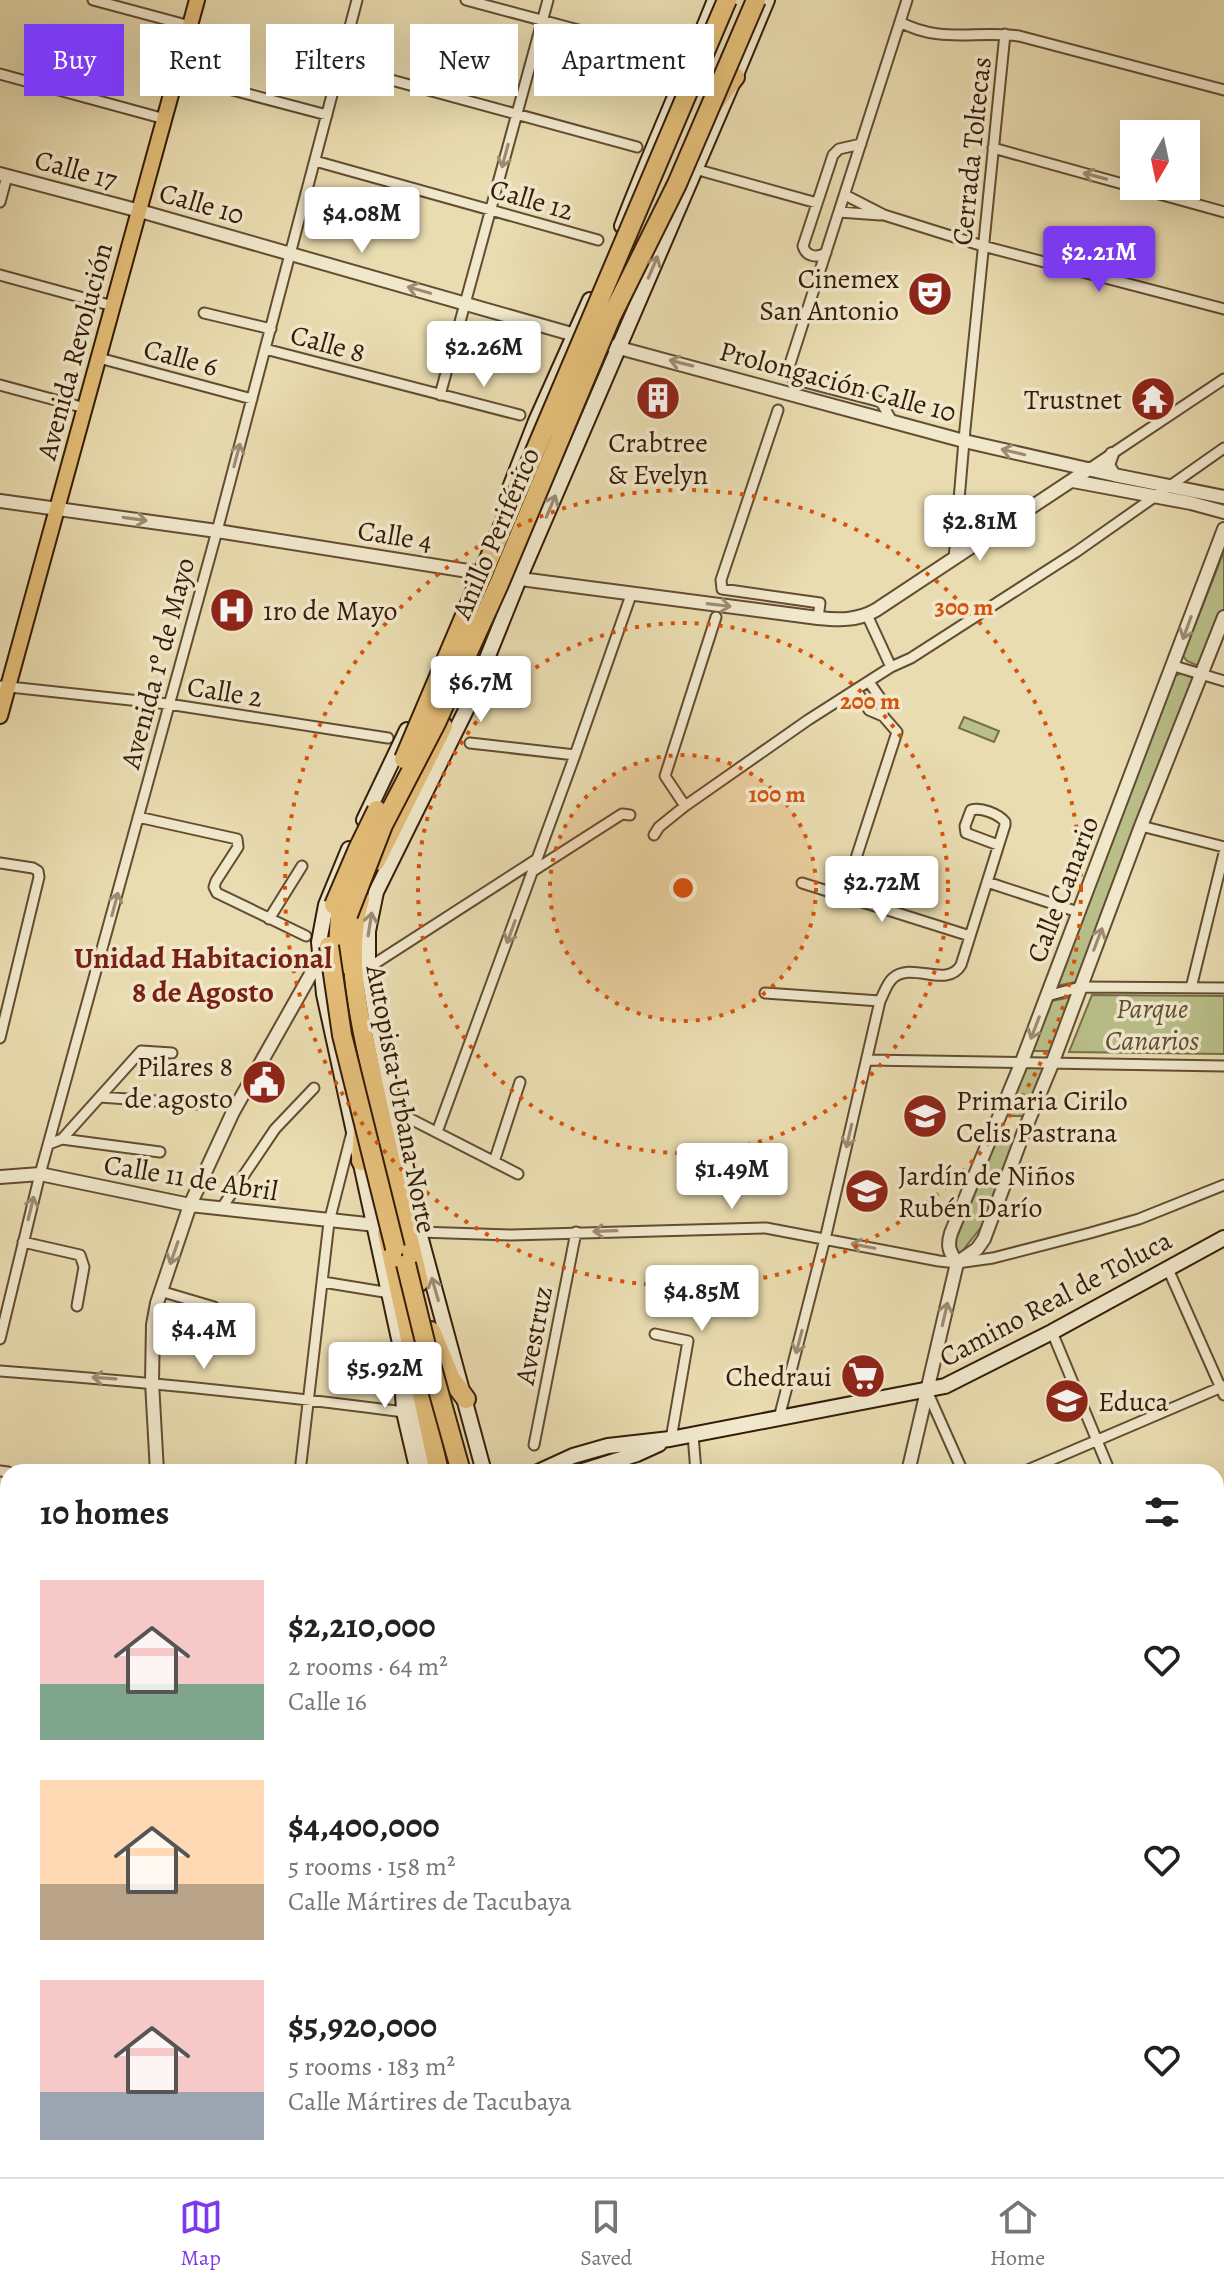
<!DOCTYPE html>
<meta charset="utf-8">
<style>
body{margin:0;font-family:Alegreya,serif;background:#f2f2f2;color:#222;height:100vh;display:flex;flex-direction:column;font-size:30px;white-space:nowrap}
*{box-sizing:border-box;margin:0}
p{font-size:26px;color:#767676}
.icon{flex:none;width:44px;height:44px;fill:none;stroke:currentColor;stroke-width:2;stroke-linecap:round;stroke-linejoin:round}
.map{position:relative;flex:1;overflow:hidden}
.drawer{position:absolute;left:0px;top:1464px;width:1224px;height:714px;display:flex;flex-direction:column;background:#fff;border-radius:24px 24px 0 0;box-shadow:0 8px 32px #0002}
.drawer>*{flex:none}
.banner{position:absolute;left:24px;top:24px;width:800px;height:72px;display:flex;gap:16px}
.needle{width:52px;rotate:189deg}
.fabs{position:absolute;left:1120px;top:120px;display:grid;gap:16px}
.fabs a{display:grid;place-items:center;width:80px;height:80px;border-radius:0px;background:#fff;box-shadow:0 8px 32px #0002;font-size:40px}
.price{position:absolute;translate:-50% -68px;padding:0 18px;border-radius:8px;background:#fff;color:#222;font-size:26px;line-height:52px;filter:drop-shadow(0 2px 4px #0008)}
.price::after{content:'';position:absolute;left:50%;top:48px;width:24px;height:18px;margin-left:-12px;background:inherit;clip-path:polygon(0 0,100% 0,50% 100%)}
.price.on{background:#7c3aed;color:#fff}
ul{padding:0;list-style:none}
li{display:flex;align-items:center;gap:24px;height:200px;padding:0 40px}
li span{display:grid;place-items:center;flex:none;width:224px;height:160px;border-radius:0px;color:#555}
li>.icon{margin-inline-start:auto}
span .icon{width:96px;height:96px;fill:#fffc;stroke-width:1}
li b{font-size:34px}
h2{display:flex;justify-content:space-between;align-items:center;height:96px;padding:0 40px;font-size:34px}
.pill{padding:0 28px;border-radius:0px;background:#fff;box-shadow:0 8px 32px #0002;font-size:28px;line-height:72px}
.pill.on{background:#7c3aed;color:#fff}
.menu{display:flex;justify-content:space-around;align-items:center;height:112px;border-top:2px solid #e0e0e0;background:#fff;font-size:22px;color:#767676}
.menu a{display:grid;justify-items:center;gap:4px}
.menu .on{color:#7c3aed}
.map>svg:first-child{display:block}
.green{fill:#b9bf89;stroke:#776e48;stroke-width:2}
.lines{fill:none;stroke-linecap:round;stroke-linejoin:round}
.minor-casing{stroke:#624c32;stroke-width:13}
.tertiary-casing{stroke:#624c32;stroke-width:16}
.secondary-casing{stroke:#351c08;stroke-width:18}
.primary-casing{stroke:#351c08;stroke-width:18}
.motorway-casing{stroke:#351c08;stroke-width:22}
.minor{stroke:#f1e8cc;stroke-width:9}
.tertiary{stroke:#f1e8cc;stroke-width:12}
.secondary{stroke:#f1e8cc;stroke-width:14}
.primary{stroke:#e4be78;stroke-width:14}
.motorway{stroke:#e4be78;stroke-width:18}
.motorway-bridge-casing{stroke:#351c08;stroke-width:22;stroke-linecap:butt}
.motorway-bridge{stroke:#e4be78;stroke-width:18}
.oneway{stroke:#9c8c74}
.ring{fill:none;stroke:#d6530c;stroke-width:4;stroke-dasharray:4 8}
.labels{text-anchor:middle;stroke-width:7;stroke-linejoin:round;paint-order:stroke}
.street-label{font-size:28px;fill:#351c08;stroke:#f1e8cc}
.poi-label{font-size:28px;fill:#351c08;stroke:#f1e8cc;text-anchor:end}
.park-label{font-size:28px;font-style:italic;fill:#5d4d2f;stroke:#f1e8cc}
.neighbourhood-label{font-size:30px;font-weight:bold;fill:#7a1f14;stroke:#f1e8cc}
.centre{fill:#d6530c;stroke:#f1e8cc;stroke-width:4}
.ring-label{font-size:24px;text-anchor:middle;font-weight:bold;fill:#d6530c;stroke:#f1e8cc;stroke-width:7;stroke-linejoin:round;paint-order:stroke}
</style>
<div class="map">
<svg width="1224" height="2177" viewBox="0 0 1224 2177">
<rect width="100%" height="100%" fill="#e9dcb0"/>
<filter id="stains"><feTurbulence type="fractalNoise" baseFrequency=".0025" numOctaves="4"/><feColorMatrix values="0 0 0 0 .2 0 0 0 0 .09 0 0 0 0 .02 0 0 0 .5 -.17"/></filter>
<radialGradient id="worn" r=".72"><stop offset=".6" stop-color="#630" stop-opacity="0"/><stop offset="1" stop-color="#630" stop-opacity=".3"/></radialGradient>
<path class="green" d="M1224,551V611L1204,662L1196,665L1187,661L1183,656Z
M1181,673L1194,678L1080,981L1056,986L1175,676Z
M964,717L999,731L994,742L959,728Z
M1092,995L1224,996V1054L1069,1052Z
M1072,997L1053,1051H1031L1051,1001Z
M1025,1068H1044L1025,1116H1007L1006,1114Z
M997,1135L1016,1144L986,1221L960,1254H957L954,1245Z"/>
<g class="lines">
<g class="minor-casing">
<path id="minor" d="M93,0L190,26
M466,0L672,55
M900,22C941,44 976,30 1019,36L1224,90
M340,66L637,147
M0,74L165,119
M176,75L327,115
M993,148L1224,212
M315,161L598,240
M695,169L817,203
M845,195L884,215L983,246L1224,309
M0,202L7,176
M839,212L880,215
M826,253C817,258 806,257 803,246L833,155L839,149L861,144
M0,275L113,306
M204,313L271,329
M265,349L520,415
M99,358L252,399
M0,385L85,408
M440,395L548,0
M778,410L721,580L722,589L820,603L818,618
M892,421L881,402L793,379L788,370L907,0
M1089,469L1224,379
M954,559L965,429L1005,34
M867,615L891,667
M1174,666L1224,681
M869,682L883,702V716
M0,686L168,704L388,738
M470,743L575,755
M685,806L665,776L716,617
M138,817L237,839L238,847L216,881L214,887L217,893L306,936
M1141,826L1224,847
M654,835L659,827L685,806L808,720L891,667L911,658L1076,552L1224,448
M0,863L33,868L38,871L39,877L0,1038
M533,871L622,814L630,815
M987,882L1078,912
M802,883L970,936
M844,895L897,732L883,716L869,710L856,690
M269,919L302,866
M368,968L537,859
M1191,988L1224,853
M765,993L880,1001
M1047,996L1080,987L1224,988
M867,1060L1224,1066
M100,1097L196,1104
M395,1111L518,1174
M437,1132L575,755L631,595
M62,1139L160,1152
M49,1144L62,1139L141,1051L172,1053
M494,1162L520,1082
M221,1209L275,1129L314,1088
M419,1232L511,1235L766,1228L939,1261L957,1263L993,1258L1090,1233L1139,1219L1224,1185
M23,1242L80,1255L84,1267L77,1306
M1168,1269L1224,1395
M323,1282L390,1293
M160,1291L214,1307
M1052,1332L1110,1472
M655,1334L688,1341L671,1439
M0,1339L40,1174L217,531L357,0
M0,1371C135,1381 269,1394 404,1412
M927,1391L963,1472
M779,1418L826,1235L880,1001C884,993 887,983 893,978C912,961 947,989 961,965L1005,825V822C999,814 981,807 971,810L965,826L966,833L998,845
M693,1435L696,1472
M534,1445L576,1232
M0,1471L8,1472
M300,1472L329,1222L352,1132
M1023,1472L1224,1386
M1216,1529L1224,1525
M0,1588L8,1589
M1216,1655L1224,1654
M1216,1718L1224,1716
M1216,1730L1224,1748
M0,1823L8,1824
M0,1922H8
M1216,1947L1224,1945
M0,1990L8,1939
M0,2031L8,2032
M1216,2062L1224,2072
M1221,2123L1224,2124
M578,2177L579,2170
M837,2177L845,2170"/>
</g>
<g class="tertiary-casing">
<path id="tertiary" d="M0,174L140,211L582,337
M612,346L964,441L1114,475L1224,497
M1112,454L1108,465L1114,475
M1073,481L1191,503L1224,512
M0,501L217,531L487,574
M513,578L818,618C839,620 857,621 876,610L1089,469
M0,1177L40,1174L190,1205L376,1225
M957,1263L977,1249L984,1239L1023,1134L1052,1064L1141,826L1224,617
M157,1472L152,1382L153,1325L157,1303L190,1205L233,1112L320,958
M908,1472L957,1263C949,1251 947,1246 951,1233L1021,1064L1224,529
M0,1750L8,1751
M0,2145H8
M108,2170L137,2177"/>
</g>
<g class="secondary-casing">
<path id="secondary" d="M622,226C651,150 685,76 715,0
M506,498L536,421L590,300
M364,820L407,730
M349,849L326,905L319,942L324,994L428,1472
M403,1394L404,1412L418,1472
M484,1472L419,1232L375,1012L368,968V931L376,892L467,708L519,579L735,77L767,0
M538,1472L573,1456L608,1446L670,1439L945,1386L1052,1332L1224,1238
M580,1472L637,1454L659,1444
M1217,1807V1835L1224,1859
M1216,1868L1224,1870
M0,2132L8,2123
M73,2170H81
M0,2174L15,2170
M683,2177L684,2170
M746,2177L748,2170"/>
</g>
<g class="primary-casing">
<path id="primary" d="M0,716L197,0"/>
</g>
<g class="motorway-casing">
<path id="motorway" d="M716,101L735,77
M376,861L443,726
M360,899C342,961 362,1025 374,1085C388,1151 403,1216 419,1282
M337,968L340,913L346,895
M361,1161L363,1127
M387,1233L439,1472
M431,1331L451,1379L466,1399
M0,1774L8,1775
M0,1805L8,1803
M695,2177L697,2170
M715,2177L717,2170
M731,2177L733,2170"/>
</g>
<use href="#minor" class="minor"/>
<use href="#tertiary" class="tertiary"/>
<use href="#secondary" class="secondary"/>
<use href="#primary" class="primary"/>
<use href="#motorway" class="motorway"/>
<g class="motorway-bridge-casing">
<path id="motorway-bridge" d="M404,759L727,0
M334,905L358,849L377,810
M348,915L383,825L436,723L499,584L611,317L677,184L756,0
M329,946L342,1035L395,1248
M406,1264L427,1350L461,1472"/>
</g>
<use href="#motorway-bridge" class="motorway-bridge"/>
</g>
<defs><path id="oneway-shaft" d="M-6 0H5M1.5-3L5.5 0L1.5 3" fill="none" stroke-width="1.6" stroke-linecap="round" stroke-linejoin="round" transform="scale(2)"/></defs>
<g class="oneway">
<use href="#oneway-shaft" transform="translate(505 156) rotate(105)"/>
<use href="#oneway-shaft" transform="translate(1095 176) rotate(-165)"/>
<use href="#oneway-shaft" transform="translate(653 267) rotate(-67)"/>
<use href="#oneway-shaft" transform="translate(419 290) rotate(-164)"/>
<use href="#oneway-shaft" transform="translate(681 363) rotate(-166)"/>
<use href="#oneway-shaft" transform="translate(1013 452) rotate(-167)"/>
<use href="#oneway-shaft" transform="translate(237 455) rotate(-75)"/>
<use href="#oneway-shaft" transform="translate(551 506) rotate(-67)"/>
<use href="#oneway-shaft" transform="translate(135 519) rotate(8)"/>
<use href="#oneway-shaft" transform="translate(719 605) rotate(7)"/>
<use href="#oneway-shaft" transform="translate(1187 628) rotate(110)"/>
<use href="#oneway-shaft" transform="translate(115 904) rotate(-75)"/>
<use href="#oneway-shaft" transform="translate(370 924) rotate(-81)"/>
<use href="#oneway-shaft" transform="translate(511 932) rotate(110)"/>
<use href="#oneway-shaft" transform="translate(1098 939) rotate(-69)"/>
<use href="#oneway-shaft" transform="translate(1035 1028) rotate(111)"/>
<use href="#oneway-shaft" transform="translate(849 1136) rotate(103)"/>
<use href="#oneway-shaft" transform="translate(31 1208) rotate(-76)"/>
<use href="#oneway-shaft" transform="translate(605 1231) rotate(178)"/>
<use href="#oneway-shaft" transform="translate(863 1246) rotate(-169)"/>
<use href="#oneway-shaft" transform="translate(174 1253) rotate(109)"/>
<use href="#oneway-shaft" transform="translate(435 1289) rotate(-106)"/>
<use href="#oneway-shaft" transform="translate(945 1314) rotate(-77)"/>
<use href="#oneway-shaft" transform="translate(799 1342) rotate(105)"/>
<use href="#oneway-shaft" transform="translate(104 1378) rotate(-176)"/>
</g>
<circle cx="683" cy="888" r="133" fill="#d6530c" fill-opacity=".12"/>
<g class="ring">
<circle cx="683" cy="888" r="133"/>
<circle cx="683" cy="888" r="265"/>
<circle cx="683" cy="888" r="398"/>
</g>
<defs>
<g id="theatre-disc" transform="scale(2.3)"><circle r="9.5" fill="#8f2418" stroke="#f1e8cc"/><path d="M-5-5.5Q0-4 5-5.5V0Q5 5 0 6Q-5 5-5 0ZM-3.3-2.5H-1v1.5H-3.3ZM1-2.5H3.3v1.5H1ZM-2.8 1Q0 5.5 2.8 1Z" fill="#fff"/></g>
<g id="building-disc" transform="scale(2.3)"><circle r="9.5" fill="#8f2418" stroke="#f1e8cc"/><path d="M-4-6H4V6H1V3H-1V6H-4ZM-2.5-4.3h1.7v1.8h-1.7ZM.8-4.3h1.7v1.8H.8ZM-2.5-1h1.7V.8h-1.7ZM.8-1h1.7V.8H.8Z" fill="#fff"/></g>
<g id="temple-disc" transform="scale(2.3)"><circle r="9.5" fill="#8f2418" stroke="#f1e8cc"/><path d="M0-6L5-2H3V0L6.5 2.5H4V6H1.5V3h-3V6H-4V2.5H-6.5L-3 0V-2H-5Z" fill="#fff"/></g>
<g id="hospital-disc" transform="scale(2.3)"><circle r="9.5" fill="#8f2418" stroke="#f1e8cc"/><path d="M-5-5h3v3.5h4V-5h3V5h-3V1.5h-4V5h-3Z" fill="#fff"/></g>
<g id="civic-disc" transform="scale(2.3)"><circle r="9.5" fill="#8f2418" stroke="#f1e8cc"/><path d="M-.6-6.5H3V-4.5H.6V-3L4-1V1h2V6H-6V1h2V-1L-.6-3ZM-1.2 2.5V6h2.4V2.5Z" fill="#fff"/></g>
<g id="school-disc" transform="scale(2.3)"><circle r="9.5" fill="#8f2418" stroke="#f1e8cc"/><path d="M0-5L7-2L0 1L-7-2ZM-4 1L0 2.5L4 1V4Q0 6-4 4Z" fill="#fff"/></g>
<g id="supermarket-disc" transform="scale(2.3)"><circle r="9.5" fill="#8f2418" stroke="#f1e8cc"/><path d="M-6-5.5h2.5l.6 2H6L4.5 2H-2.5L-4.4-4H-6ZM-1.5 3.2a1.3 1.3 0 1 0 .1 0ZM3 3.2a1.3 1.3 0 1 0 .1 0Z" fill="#fff"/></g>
</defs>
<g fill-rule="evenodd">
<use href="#theatre-disc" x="930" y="294"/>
<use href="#building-disc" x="658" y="398"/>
<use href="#temple-disc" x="1153" y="399"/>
<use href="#hospital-disc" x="232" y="610"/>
<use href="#civic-disc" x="264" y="1082"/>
<use href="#school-disc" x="925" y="1116"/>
<use href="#school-disc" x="867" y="1191"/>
<use href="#supermarket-disc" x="863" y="1376"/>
<use href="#school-disc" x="1067" y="1401"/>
</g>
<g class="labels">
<g class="street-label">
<text transform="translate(971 151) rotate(-84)" y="10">Cerrada Toltecas</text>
<text transform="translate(76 169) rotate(15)" y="10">Calle 17</text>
<text transform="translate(532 199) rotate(16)" y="10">Calle 12</text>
<text transform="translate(202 203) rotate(16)" y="10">Calle 10</text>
<text transform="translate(328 343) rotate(15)" y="10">Calle 8</text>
<text transform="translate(74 351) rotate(-75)" y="10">Avenida Revolución</text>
<text transform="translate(181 357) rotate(15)" y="10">Calle 6</text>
<text transform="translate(838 381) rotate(15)" y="10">Prolongación Calle 10</text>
<text transform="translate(495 533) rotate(-67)" y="10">Anillo Periférico</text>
<text transform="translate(395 535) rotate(9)" y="10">Calle 4</text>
<text transform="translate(157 663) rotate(-75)" y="10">Avenida 1º de Mayo</text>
<text transform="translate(225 691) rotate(9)" y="10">Calle 2</text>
<text transform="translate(1062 889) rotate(-69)" y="10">Calle Canario</text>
<text transform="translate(402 1099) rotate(79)" y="10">Autopista Urbana Norte</text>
<text transform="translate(191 1177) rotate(9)" y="10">Calle 11 de Abril</text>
<text transform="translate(1055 1298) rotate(-28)" y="10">Camino Real de Toluca</text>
<text transform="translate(533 1335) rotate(-79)" y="10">Avestruz</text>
</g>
<g class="poi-label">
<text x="899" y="288">Cinemex<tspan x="899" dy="32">San Antonio</tspan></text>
<text x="1122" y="409">Trustnet</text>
<text x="658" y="452" text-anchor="middle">Crabtree<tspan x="658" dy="32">&amp; Evelyn</tspan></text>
<text x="263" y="620" text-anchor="start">1ro de Mayo</text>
<text x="233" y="1076">Pilares 8<tspan x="233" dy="32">de agosto</tspan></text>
<text x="956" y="1110" text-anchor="start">Primaria Cirilo<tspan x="956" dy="32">Celis Pastrana</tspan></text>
<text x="898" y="1185" text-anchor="start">Jardín de Niños<tspan x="898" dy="32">Rubén Darío</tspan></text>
<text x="832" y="1386">Chedraui</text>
<text x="1098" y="1411" text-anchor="start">Educa</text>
</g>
<g class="park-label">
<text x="1152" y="1018">Parque<tspan x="1152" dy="32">Canarios</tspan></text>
</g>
<g class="neighbourhood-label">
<text x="203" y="968">Unidad Habitacional<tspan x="203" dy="34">8 de Agosto</tspan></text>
</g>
</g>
<circle cx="683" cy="888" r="12" class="centre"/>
<g class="ring-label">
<text x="964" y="615">300 m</text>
<text x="870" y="709">200 m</text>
<text x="777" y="802">100 m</text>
</g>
<rect width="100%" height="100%" filter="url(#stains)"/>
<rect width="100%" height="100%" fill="url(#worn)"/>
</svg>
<div class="fabs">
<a><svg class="needle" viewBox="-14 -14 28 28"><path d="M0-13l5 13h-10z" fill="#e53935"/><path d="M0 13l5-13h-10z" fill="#767676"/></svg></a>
</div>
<b class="price" style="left:362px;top:255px">$4.08M</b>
<b class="price on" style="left:1099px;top:294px">$2.21M</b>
<b class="price" style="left:484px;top:389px">$2.26M</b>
<b class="price" style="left:980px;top:563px">$2.81M</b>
<b class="price" style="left:481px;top:724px">$6.7M</b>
<b class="price" style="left:882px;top:924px">$2.72M</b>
<b class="price" style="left:732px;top:1211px">$1.49M</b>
<b class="price" style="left:702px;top:1333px">$4.85M</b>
<b class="price" style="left:204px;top:1371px">$4.4M</b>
<b class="price" style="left:385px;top:1410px">$5.92M</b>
<div class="banner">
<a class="pill on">Buy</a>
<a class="pill">Rent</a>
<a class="pill">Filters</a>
<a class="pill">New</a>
<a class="pill">Apartment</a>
</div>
<section class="drawer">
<h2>10 homes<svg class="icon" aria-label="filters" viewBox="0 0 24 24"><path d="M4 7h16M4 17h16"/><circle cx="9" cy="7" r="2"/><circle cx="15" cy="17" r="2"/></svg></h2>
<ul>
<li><span style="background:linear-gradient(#f6c9c9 65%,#7fa58c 0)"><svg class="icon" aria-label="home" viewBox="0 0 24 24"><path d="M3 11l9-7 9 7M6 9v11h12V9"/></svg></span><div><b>$2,210,000</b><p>2 rooms · 64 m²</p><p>Calle 16</p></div><svg class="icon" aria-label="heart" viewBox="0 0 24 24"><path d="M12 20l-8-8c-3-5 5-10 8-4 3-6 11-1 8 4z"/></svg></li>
<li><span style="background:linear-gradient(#ffd9b3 65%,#b9a48a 0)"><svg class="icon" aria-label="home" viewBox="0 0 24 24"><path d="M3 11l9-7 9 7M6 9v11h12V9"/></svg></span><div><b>$4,400,000</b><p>5 rooms · 158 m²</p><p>Calle Mártires de Tacubaya</p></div><svg class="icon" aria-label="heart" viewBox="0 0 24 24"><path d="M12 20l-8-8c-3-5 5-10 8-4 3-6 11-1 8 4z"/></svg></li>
<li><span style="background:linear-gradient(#f6c9c9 70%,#9aa5b1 0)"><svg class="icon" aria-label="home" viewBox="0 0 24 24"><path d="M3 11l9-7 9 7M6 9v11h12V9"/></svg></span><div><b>$5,920,000</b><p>5 rooms · 183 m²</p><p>Calle Mártires de Tacubaya</p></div><svg class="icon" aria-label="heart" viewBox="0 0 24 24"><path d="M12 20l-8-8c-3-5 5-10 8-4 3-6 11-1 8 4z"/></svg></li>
</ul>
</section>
</div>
<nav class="menu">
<a class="on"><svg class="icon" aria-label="map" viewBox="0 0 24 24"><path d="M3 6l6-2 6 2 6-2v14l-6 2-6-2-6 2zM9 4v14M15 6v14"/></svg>Map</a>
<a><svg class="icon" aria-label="saved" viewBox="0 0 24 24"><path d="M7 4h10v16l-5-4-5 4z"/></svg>Saved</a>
<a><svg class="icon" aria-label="home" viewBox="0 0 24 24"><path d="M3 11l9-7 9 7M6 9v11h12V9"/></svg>Home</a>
</nav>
